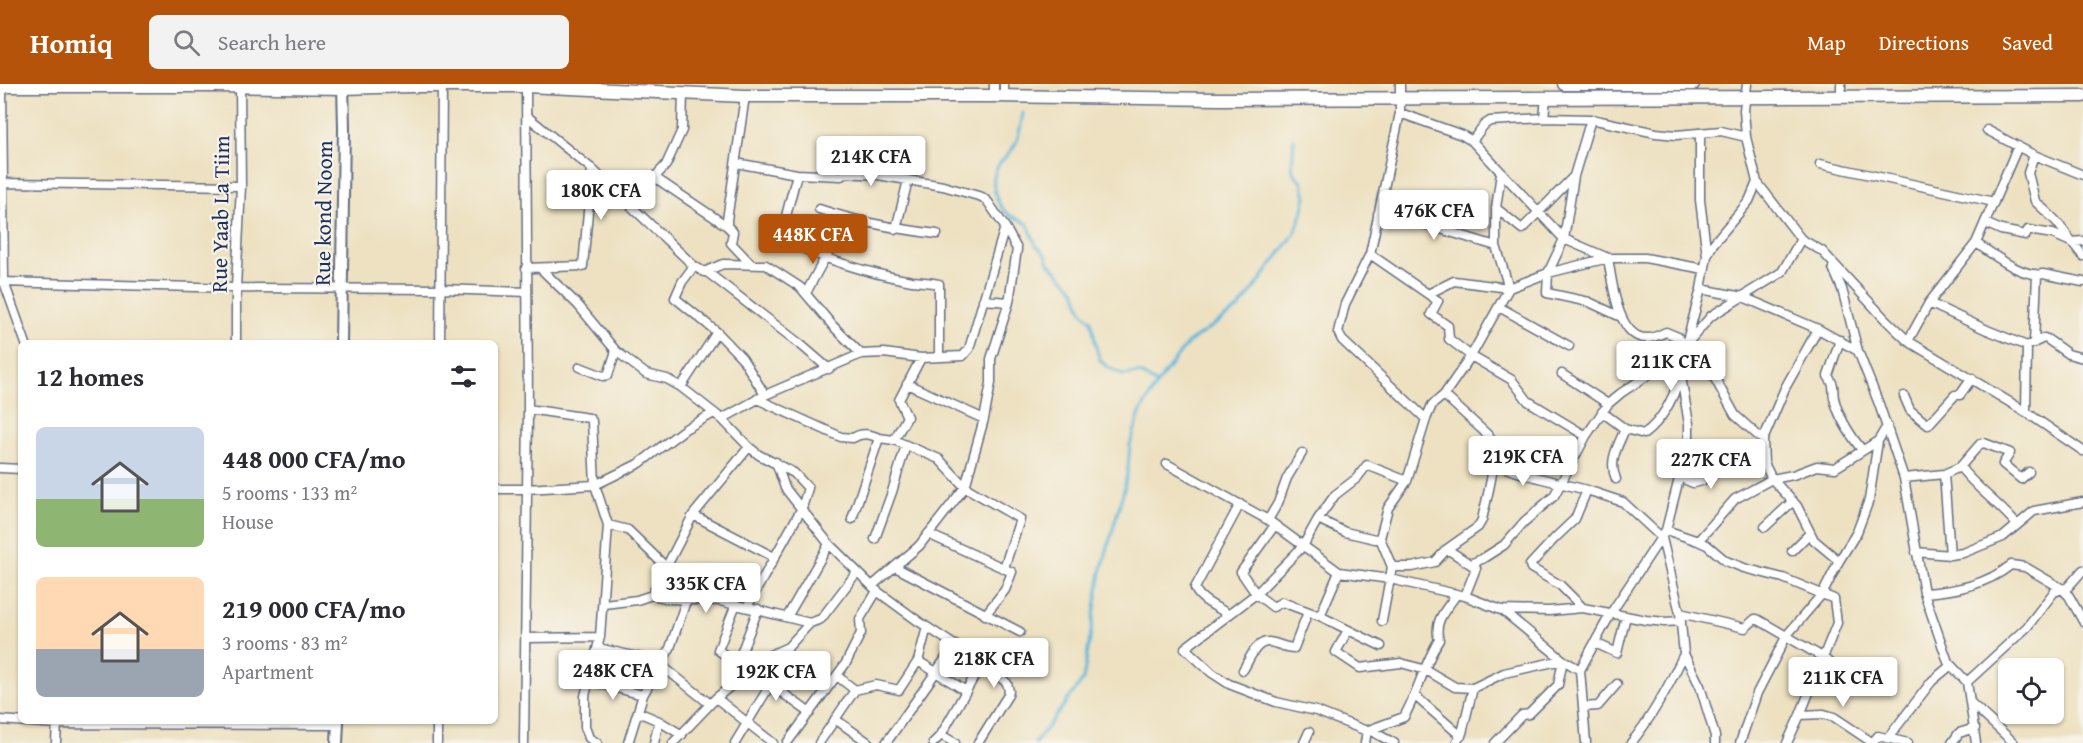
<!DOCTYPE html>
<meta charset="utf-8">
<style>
body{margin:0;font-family:"Gentium Book Plus",serif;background:#f2f2f3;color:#2b2b33;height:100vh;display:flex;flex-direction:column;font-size:22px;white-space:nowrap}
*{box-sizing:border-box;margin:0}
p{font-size:20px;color:#7c7c81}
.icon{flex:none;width:33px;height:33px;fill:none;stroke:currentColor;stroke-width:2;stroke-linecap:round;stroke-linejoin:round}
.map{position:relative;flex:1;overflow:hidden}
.drawer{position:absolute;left:18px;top:256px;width:480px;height:384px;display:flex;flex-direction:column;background:#fff;border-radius:9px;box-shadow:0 2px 4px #0004}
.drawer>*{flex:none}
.buttons{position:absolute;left:1998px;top:574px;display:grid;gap:12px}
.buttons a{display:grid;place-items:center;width:66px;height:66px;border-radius:9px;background:#fff;box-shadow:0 2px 4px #0004;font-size:30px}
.price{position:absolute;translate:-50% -51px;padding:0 14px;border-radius:6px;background:#fff;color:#222;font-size:20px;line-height:39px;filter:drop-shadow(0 2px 3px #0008)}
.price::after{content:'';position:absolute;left:50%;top:36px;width:18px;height:14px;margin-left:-9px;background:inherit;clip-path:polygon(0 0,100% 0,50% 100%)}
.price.selected{background:#b45309;color:#fff}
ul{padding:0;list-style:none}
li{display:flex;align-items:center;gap:18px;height:150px;padding:0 18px}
li span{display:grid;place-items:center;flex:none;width:168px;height:120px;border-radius:9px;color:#555}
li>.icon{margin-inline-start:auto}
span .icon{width:72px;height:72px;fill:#fffc;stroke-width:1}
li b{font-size:26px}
h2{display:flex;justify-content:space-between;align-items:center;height:72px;padding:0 18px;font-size:26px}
header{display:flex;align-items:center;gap:36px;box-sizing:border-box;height:84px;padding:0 30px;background:#b45309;color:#fff}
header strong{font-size:28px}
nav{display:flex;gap:33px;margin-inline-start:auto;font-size:21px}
.search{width:420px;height:54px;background:#f2f2f3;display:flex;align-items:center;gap:15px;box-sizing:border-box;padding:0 21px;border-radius:9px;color:#7c7c81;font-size:22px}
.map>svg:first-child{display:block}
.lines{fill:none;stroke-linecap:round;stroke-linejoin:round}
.stream{stroke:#5db5da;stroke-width:3}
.minor-casing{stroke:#646d81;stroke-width:11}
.tertiary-casing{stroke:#646d81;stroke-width:14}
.primary-casing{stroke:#646d81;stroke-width:15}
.minor{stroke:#fff;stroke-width:8}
.tertiary{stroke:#fff;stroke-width:10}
.primary{stroke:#fff;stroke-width:12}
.labels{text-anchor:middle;stroke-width:4.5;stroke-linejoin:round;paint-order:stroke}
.street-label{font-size:22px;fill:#1b2f5e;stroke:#f7f3e8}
</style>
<header>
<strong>Homiq</strong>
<div class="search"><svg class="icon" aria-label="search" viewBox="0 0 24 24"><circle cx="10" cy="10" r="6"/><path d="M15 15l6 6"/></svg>Search here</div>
<nav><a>Map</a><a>Directions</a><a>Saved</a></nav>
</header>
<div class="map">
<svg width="2083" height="659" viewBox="0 0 2083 659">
<rect width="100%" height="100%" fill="#f7f3e8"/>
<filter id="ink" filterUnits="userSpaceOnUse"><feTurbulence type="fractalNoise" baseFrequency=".0167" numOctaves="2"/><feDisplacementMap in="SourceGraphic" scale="12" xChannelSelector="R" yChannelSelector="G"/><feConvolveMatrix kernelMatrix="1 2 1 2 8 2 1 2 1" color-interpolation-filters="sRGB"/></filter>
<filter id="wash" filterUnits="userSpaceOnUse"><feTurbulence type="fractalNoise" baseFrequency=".008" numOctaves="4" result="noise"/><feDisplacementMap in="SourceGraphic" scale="24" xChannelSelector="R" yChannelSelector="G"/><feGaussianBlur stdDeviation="1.35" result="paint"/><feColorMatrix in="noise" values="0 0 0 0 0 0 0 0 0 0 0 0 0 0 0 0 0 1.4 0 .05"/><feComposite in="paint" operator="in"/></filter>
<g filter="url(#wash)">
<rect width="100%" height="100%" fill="#ede1c1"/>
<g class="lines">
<path class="stream" d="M1023,29C1021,40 1020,50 1015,61C1011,69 1003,74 998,82C989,97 995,119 1007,129C1013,134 1021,136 1028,140L1036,161L1046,171L1049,179L1075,206L1082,227L1091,236L1097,267L1100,276L1106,282L1123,291L1139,289L1157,300
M1035,659L1083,596L1101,488L1124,405L1128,384L1130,361L1140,329L1157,300L1180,269L1188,259L1239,224L1254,205L1295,149L1302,130L1306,112L1302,97L1294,90L1292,82L1294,55"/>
</g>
</g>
<g filter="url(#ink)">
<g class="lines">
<g class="minor-casing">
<path id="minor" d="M2,0L4,198L26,260
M1004,0V12
M1400,0V29L1370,170L1345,220L1338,248L1342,256L1426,335
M1747,0L1744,26L1746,53L1757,98L1801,155L1822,167L1885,235L1908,257L2026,328L2083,367
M1841,0V12
M745,12L727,136V142L733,148L731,159L751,180
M994,12V0
M1400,29L1462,51L1472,57L1564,155L1608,174
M528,33L592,85L694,182L704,188L723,180L766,181L800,203L833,242L861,270
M1544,34L1546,14
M1591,35L1574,92L1564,155L1548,189L1547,209L1589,218L1621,233
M1987,46L2034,71L2083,91
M1700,49V116L1707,172
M1472,57L1484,41L1490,37L1544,34L1591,35L1656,49L1676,51L1721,47L1746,53
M2034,71L2028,89L2035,117L2056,137L2083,172
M736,79L797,90L841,92L846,89L878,91L943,102L982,113L988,118L1005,143L1017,165L1009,218L991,275V299L984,335L965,403L919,462L872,502
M1820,80L1994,118
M797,90L781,151C810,173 876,191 912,197C921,198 930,198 939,200V273
M654,93L727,142
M4,99L241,102
M630,120L666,81L682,46L683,9
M1496,124L1522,145L1574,92
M819,125C858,138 896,145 937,150
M1378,130L1414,137L1496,162
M1985,139L2001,146L2026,151L2028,146L2053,150L2071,158L2083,157
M896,145L908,96
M1976,159C1993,170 2022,194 2043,190L2083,198
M1370,170L1438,217L1431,230L1448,242L1449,255L1471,272L1512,296L1528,317L1586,352
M1608,174C1612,196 1617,256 1648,254C1654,254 1661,250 1666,248L1678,253L1684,264L1713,291L1735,331L1763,356
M694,182L682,198L675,214L717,248L742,274L765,311
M526,184L583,182L592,85
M540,184L578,221L616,267L646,290L667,295L681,303L722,335L749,363L759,371L794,389L808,404L802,424L747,523
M1833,184L1842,205L1858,267L1879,320L1904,394L1924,509L1948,578L1967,598L1976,659
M707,188L800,260L829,285
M0,198L236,204L442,205L527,208
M1701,205L1743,213L1818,245L1858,267
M806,209L826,172
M1428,210L1454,197L1509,204L1548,189L1608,174H1645L1704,185
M983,216L1009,218
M1929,219L1987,246L2027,262L2044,254L2047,255L2068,270L2083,274
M1499,223L1569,262
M1840,256L1828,292C1836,304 1832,303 1834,314C1838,332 1851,352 1862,366
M1908,257L1929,219L1976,159L2018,62
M2034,259L2037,191
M236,260V204L241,102L240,2
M440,260L442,0
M1686,261L1711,232L1782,188L1801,155
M921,274L899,316L907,333L894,356L939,375L965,403L1020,435L1004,484
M580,283L603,292L608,291L616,267
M1562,290L1608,320
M907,300L984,335
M681,303L717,248
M1904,312L1910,326L1928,341L1955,311H1960L1972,294
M757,315L841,353L853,354C862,348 870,350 879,354
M528,325L589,334L592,337L595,401L608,441L600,553L585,612V643L589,654L597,659
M1602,328L1625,345L1644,350C1664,335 1672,315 1681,293
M2026,328L2027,262
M722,335L765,311L861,270L884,269L921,274L963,272L969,265L1005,143
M776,378L785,404L829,460L877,507L918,537L982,579L1007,599L1009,607L1008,611L978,659
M1167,380L1268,436L1339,488L1390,495L1465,512L1501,526L1549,527L1583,524L1646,536L1665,538L1681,537
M1493,380L1527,391L1587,406L1623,418L1662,454L1680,529L1684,570L1700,602L1715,652V659
M1960,383C1977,405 2000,420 2017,441
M0,384L21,385
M1944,390L1950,471
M1679,393L1693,399L1702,397L1711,364
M1904,394L1944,390L1960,383L1980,360L1984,359L2010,369L2003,380L2021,395L2029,388
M1616,395C1608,377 1618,362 1625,345
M495,405H526L595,401L640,379L685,345L714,329
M693,431L774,473
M852,435L879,354L894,356
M1318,435L1345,448L1375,455L1380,454
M1268,436L1278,419L1287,394L1302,369
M608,441L628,446L665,482
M1275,441L1241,488L1256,510L1273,523L1282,518L1320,532L1381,562
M1765,443L1793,417
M1666,446L1698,457L1735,415L1772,395L1764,379L1763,356L1785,304L1818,245
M928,450L1012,488L1005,506L985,531
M875,455L892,408L906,361
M1698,457L1707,461L1726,477L1744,484L1783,494L1834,515L1837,539L1800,631L1787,659
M1447,465L1470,480
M1792,467L1810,449
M1916,468L1950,471L1963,469L2003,453L2034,427L2083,418
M1839,477L1814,456L1797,422L1772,395L1793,391L1817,382L1835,384L1878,357
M895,483L1020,548
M1392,483H1412L1435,478L1447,465L1478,443L1482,436C1486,415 1501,370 1489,352L1444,311
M1924,509C1955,507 1986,501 2011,481L2025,483L2061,504L2069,512L2083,537
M652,511L693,431L749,363
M1465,512L1476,484L1470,480L1482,475L1504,461L1524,438L1554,412L1586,352L1608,320L1621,309L1654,287L1682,275
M604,520L637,516L652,511L669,515L720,517L810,539L821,535L857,488
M736,520L718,566L748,588
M1583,524L1560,501L1531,484L1530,481L1555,454L1575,435L1587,406
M1502,526L1563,576L1580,586
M1680,529L1745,544L1755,535H1757L1824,574L1857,604
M1228,530C1217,523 1199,516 1195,504L1240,420
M1320,532L1339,488
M787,533L829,460
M1382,537L1392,483L1380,454L1388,424L1407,397L1426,335L1432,321L1444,311L1471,272L1509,204L1496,162V124L1501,89
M1348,546L1336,568L1360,584L1401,579L1426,586L1455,603L1473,604L1504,589L1563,576L1558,601L1529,630L1522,631L1495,659
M527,554L600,553
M1595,559L1617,569L1626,532
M598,564L656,577L710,620
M918,577L966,607
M737,580L758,525
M1243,586C1249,577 1255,557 1269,558C1278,559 1285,564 1294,564L1308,528
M837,592L855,606L876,601L899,606L918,577L927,543
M590,597L643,611
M1967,598L2027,543L2054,508L2068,503L2083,486
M770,600L810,629
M1414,611L1461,652
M716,614L773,659
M1971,619L2014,659
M1583,623L1598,622L1617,600
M638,628L659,637L682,651
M1800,631L1824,630L1834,633L1873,659
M835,635L869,659
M0,636L57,640L338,641
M1369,646L1404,633C1418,608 1424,580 1439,556C1433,537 1446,526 1456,511
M941,651L955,659
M1888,654L1932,597L1950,582
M56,659L57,638
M437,659V638
M524,659L528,325L526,0
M628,659L643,611L670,564L686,517
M654,659L659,637
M673,659L716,614L768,572L788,563L810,539
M735,659L781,583L788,563
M787,659L846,579L861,549L860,535L877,507
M819,659L855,606
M886,659L955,561
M933,659L941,651L982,579
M1304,659L1309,648
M1365,659L1367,646
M1394,659L1369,646H1364L1316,627L1276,618L1229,600L1212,589L1185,564L1256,510L1303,462L1318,435L1335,411L1357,394L1367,381L1407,397
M1456,659L1462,649L1473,604
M1586,659L1580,586L1611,529L1666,446L1689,355V340L1681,292L1682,275L1701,205L1707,172L1713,160L1749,117L1757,98
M1631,659C1653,632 1669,602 1684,570
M1740,659L1757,609L1787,551L1823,509L1839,477L1857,448L1869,416L1878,357L1887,342
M1872,659L1878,652L1908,659
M1952,659L1959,649L1975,644"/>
</g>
<g class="tertiary-casing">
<path id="tertiary" d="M341,260L344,44L343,0
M337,659L338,638"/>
</g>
<g class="primary-casing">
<path id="primary" d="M1564,0H1693
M0,2H215L343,4L411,2H526L745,12H994L1219,15L2083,12"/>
</g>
<use href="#minor" class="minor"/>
<use href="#tertiary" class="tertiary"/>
<use href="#primary" class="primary"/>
</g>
</g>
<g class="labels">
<g class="street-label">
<text transform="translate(323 129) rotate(-89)" y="8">Rue kond Noom</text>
<text transform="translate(220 130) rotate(-89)" y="8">Rue Yaab La Tiim</text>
</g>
</g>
</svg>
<div class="buttons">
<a><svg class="icon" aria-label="locate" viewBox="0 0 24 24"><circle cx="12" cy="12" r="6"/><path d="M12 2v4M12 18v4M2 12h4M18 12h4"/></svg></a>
</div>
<b class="price" style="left:871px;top:103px">214K CFA</b>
<b class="price" style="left:601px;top:137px">180K CFA</b>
<b class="price" style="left:1434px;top:157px">476K CFA</b>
<b class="price selected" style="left:813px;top:181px">448K CFA</b>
<b class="price" style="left:1671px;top:308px">211K CFA</b>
<b class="price" style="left:1523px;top:403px">219K CFA</b>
<b class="price" style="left:1711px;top:406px">227K CFA</b>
<b class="price" style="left:706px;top:530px">335K CFA</b>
<b class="price" style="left:994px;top:605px">218K CFA</b>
<b class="price" style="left:613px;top:617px">248K CFA</b>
<b class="price" style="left:776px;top:618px">192K CFA</b>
<b class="price" style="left:1843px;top:624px">211K CFA</b>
<section class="drawer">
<h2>12 homes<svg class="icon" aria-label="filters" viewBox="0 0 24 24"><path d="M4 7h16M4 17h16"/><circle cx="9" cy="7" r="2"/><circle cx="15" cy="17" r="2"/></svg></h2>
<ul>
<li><span style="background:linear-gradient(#c9d6e8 60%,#8fb573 0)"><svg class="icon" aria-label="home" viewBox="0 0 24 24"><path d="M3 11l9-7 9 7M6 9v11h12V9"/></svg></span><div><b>448 000 CFA/mo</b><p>5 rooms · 133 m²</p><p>House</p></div></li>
<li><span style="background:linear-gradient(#ffd9b3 60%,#9aa5b1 0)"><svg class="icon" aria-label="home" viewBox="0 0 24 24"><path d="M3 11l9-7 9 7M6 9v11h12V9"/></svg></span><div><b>219 000 CFA/mo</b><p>3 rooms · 83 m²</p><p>Apartment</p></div></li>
</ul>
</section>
</div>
